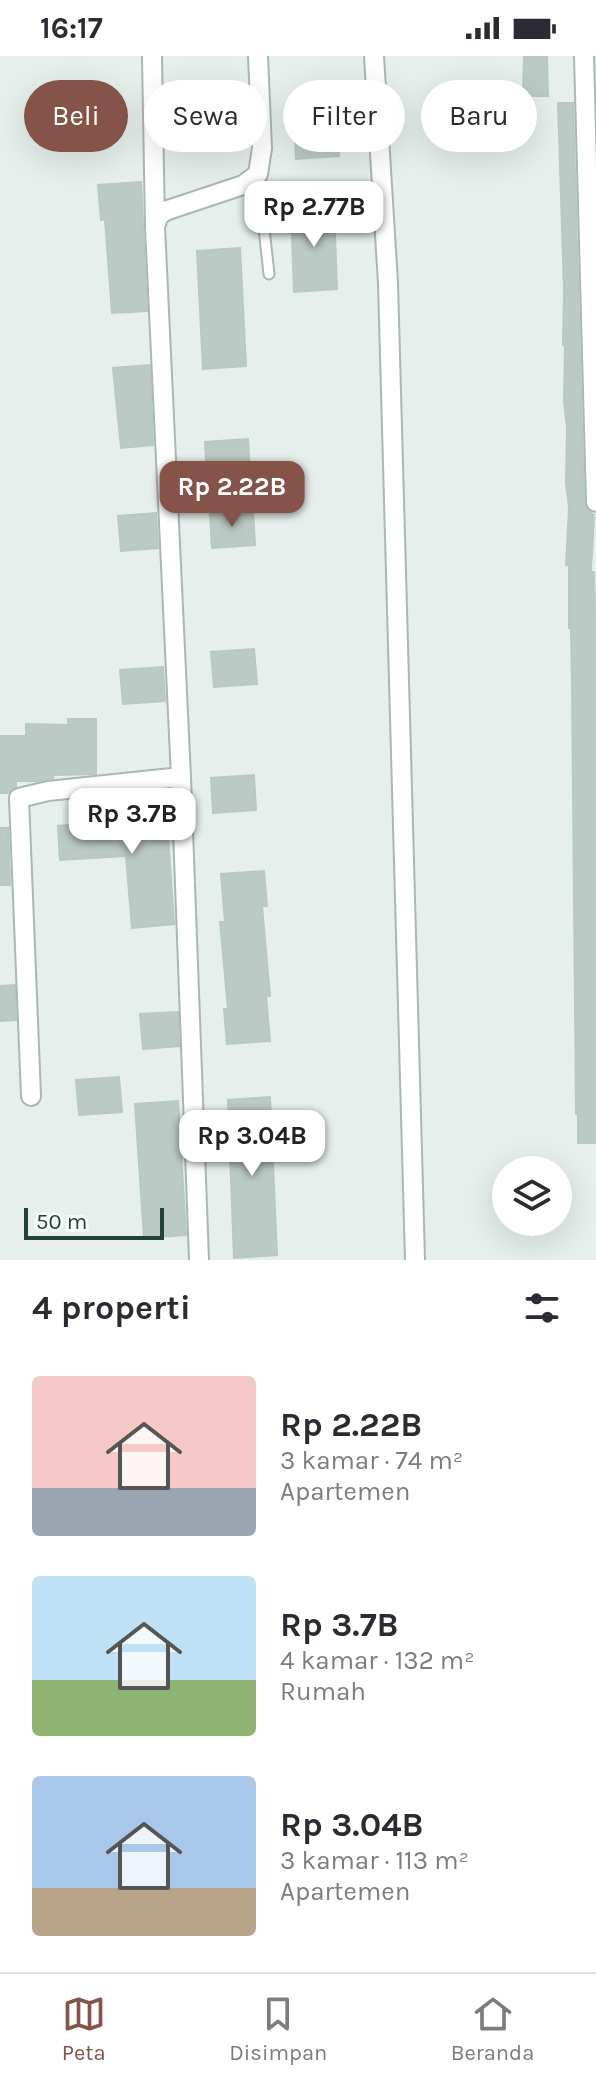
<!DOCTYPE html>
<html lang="id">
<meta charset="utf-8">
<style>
body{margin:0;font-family:Karla,sans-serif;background:#f2f2f3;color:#2b2b33;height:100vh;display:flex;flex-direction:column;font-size:30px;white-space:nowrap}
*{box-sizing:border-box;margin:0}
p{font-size:26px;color:#7c7c81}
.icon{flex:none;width:44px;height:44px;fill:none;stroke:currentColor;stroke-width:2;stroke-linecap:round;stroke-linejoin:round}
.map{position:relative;height:1204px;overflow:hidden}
.details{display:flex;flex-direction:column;background:#fff;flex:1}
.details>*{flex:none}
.banner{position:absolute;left:24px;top:24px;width:548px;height:72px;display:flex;gap:16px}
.buttons{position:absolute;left:492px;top:1100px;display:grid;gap:16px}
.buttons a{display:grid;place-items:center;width:80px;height:80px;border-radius:50%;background:#fff;box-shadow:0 8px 32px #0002;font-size:40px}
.scale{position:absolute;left:24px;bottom:20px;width:140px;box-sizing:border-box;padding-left:8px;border:4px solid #24423a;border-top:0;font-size:22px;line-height:28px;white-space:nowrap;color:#24423a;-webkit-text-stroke:6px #f7fbf9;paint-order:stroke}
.price{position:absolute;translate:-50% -68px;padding:0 18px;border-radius:16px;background:#fff;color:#222;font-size:26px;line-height:52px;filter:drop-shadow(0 2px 4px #0008)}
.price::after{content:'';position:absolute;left:50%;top:48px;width:24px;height:18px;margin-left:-12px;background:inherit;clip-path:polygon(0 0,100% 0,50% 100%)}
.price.active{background:#855347;color:#fff}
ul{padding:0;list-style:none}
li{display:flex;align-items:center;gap:24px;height:200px;padding:0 32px}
li span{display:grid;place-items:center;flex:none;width:224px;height:160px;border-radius:8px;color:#555}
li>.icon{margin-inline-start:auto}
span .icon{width:96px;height:96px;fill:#fffc;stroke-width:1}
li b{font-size:34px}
h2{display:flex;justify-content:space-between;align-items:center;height:96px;padding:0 32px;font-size:34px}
.chip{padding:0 28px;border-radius:36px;background:#fff;box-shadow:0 8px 32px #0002;font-size:28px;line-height:72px}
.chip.active{background:#855347;color:#fff}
.status{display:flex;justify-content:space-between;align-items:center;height:56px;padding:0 40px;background:#fff;direction:ltr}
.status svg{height:22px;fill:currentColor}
.tab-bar{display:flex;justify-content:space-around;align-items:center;height:112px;border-top:2px solid #e1e1e2;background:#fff;font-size:22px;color:#7c7c81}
.tab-bar a{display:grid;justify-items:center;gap:4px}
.tab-bar .active{color:#855347}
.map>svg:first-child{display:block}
.building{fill:#bbcac4;stroke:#b8c9c2;stroke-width:2}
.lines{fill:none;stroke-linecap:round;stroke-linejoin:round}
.lane-casing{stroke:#a8b8b2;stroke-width:13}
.street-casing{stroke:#a8b8b2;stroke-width:22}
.lane{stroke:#fff;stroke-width:9}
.street{stroke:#fff;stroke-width:18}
</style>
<div class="status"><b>16:17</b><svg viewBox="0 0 49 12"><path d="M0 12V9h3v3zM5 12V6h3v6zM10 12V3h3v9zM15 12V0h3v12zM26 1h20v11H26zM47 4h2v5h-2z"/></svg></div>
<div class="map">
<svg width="596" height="1204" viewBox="0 0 596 1204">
<rect width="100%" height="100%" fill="#e6efeb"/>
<path class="building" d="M524,0H547L548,40H523Z
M558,47H573L584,446L586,453L594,459L591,516H594L596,606V1087H578V1058H576L572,628L571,572H569V509H566L569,452L566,427L567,372L564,345L565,289H563L564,234Z
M337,65L339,100L296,103L294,68Z
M141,126L147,255L112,257L105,163L101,164L98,129Z
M334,150L337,233L294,236L291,153Z
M240,192L246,310L203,313L197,195Z
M150,309L153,389L121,392L113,312Z
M248,383L250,417L207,421L205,386Z
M253,454L255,489L212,492L210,457Z
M156,457L158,492L121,495L118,460Z
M254,593L257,628L214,631L211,596Z
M163,611L165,645L123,648L120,614Z
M68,663H96V718L53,719V722L38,725H16V731L8,737H0V680H26V668L68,669Z
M254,719L256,754L213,757L211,722Z
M168,744L171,779H168L174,868L132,872L126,800L60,804L58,770L127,764L125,747Z
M0,772H8L10,829H0Z
M264,815L267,850H262L270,940H266L270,985L227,988L224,953H228L220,866H225L221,818Z
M15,929L16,964L0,965V930Z
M178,956L179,990L143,993L140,958Z
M119,1021L122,1056L79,1059L76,1024Z
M270,1041L277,1199L234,1202L228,1044Z
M178,1045L186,1179L144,1182L135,1048Z"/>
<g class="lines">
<g class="lane-casing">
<path id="lane" d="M258,118L269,218"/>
</g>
<g class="street-casing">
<path id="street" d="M152,0L155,171L181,721L199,1204
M374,0L388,227L415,1204
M584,0L596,446
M155,171L158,161L165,155L243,129L258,118L262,92L258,0
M31,1040L19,742L48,735L181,721"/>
</g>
<use href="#lane" class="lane"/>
<use href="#street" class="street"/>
</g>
</svg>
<div class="buttons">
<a><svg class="icon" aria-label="layers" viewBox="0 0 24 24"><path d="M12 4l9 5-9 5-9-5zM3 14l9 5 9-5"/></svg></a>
</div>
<div class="scale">50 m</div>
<b class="price" style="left:314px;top:193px">Rp 2.77B</b>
<b class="price active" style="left:232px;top:473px">Rp 2.22B</b>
<b class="price" style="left:132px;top:800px">Rp 3.7B</b>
<b class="price" style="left:252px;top:1122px">Rp 3.04B</b>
<div class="banner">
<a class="chip active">Beli</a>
<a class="chip">Sewa</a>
<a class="chip">Filter</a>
<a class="chip">Baru</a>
</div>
</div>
<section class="details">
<h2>4 properti<svg class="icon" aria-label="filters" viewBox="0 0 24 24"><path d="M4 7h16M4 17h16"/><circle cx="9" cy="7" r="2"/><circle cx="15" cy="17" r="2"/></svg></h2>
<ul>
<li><span style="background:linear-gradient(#f6c9c9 70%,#9aa5b1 0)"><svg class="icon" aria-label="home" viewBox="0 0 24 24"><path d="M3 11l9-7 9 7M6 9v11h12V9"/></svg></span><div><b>Rp 2.22B</b><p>3 kamar · 74 m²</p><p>Apartemen</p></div></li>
<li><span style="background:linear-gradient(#bfe0f5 65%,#8fb573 0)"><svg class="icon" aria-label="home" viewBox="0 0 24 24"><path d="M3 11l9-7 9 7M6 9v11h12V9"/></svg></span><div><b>Rp 3.7B</b><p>4 kamar · 132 m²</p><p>Rumah</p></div></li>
<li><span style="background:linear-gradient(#a9c7e8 70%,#b9a48a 0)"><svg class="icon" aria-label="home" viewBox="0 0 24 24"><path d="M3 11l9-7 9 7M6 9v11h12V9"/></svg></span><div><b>Rp 3.04B</b><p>3 kamar · 113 m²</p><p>Apartemen</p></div></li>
</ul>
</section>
<nav class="tab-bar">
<a class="active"><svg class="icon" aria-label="map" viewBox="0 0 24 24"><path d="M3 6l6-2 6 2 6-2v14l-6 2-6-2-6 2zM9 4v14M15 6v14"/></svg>Peta</a>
<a><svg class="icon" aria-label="saved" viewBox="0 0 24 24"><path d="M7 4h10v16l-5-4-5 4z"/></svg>Disimpan</a>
<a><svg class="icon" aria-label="home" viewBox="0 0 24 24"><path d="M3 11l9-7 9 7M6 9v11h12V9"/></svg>Beranda</a>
</nav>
